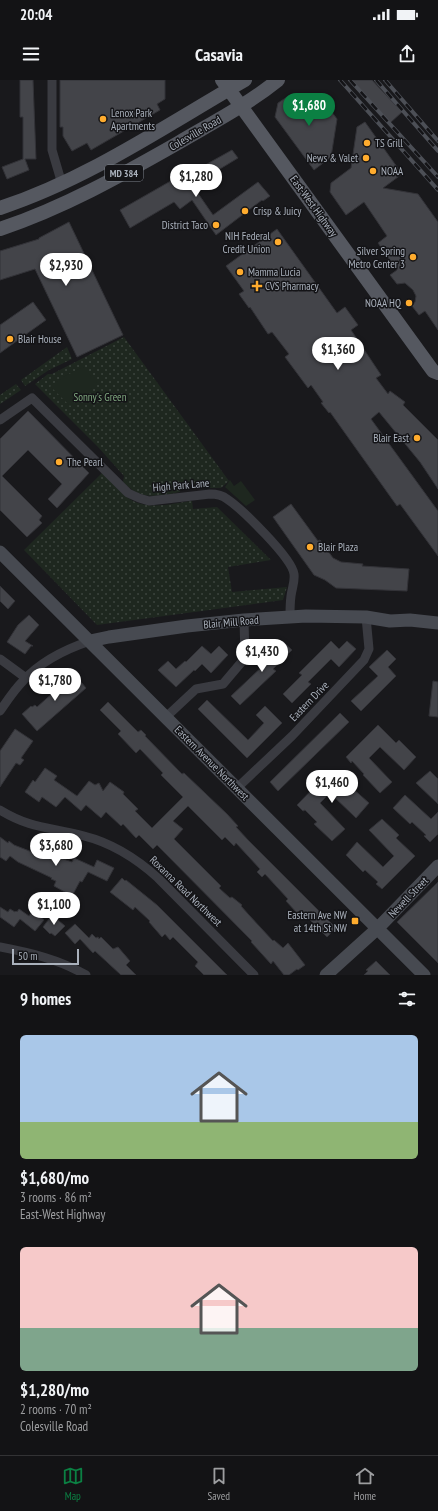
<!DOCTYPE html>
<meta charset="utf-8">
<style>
body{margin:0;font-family:"PT Sans Narrow",sans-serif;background:#202022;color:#f1f3f6;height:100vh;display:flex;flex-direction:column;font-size:15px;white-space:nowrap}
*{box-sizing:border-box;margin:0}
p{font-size:13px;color:#9d9ea0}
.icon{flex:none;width:22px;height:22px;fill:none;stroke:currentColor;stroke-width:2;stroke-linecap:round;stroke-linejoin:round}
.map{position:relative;height:895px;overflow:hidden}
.drawer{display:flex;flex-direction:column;background:#131315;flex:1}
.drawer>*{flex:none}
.scale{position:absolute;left:12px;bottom:10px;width:67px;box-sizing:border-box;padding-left:4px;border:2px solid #aab1bc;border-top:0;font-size:11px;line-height:14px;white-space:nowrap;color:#aab1bc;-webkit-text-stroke:3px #141417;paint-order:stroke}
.price{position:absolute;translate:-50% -34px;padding:0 9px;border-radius:14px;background:#fff;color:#222;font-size:13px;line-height:26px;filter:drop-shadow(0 1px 2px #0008)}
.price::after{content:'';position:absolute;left:50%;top:24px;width:12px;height:9px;margin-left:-6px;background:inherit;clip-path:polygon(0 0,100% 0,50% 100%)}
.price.selected{background:#0b8043;color:#fff}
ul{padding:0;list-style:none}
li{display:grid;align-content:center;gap:8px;height:212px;padding:0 20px}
li span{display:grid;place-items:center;height:124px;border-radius:6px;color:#555}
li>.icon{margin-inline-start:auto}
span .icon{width:72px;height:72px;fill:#fffc;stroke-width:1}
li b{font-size:17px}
h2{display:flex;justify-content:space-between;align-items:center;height:48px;padding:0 20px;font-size:17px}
.status{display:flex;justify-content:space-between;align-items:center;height:28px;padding:0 20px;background:#131315;direction:ltr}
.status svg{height:11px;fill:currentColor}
header{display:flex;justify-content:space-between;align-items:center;height:52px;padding:0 20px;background:#131315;font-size:18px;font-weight:800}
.menu{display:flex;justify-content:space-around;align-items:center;height:56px;border-top:1px solid #323234;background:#131315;font-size:11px;color:#9d9ea0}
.menu a{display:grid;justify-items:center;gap:2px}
.menu .selected{color:#0b8043}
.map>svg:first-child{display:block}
.park{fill:url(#park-dots)}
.garden{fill:#1e271f}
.building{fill:#434449;stroke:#333338}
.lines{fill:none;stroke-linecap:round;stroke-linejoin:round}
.street{stroke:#3a3b41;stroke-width:9}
.secondary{stroke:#474a51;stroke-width:13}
.primary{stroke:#555860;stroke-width:14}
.rail-casing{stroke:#4c4f56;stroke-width:4}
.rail{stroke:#141417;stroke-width:2.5;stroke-dasharray:8;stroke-linecap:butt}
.poi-dot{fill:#ffac2e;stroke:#141417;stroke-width:1.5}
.labels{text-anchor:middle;stroke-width:3;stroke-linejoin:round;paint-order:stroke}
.shield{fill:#141417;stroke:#7d828a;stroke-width:1}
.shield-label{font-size:10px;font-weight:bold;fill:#aab1bc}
.poi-label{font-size:11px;fill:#aab1bc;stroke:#141417;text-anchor:start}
.street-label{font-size:11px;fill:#aab1bc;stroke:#141417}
.park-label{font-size:11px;fill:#80a980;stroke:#141417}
</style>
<div class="status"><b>20:04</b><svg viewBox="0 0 49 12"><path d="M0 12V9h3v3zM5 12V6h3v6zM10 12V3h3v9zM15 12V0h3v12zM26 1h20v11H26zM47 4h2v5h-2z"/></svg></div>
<header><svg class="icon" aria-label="menu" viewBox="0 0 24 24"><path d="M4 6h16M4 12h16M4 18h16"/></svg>Casavia<svg class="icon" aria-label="share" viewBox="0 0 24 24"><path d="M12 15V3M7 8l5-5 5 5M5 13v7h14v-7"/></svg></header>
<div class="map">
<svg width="438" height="895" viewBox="0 0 438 895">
<defs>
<pattern id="park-dots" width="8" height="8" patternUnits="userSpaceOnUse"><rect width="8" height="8" fill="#1e271f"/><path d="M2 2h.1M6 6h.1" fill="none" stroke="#3c443e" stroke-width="1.8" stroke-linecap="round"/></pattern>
</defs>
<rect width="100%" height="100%" fill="#19191c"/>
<path class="park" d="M124,257L229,401L221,408H202L200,403L180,406V412C156,417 140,420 123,402L124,396L98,367L35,304L48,294H52Z
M67,267L72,279L49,290L25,306L21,300Z
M16,304L21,310L0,324V315Z
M103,392C110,400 124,416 133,421C151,430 173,423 192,421L193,429L217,427L271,480L228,487L232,512L287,507L283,520L97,545L24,470Z"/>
<path class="garden" d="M83,287L97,303L70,326L50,306L63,297Z
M230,400L234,406L241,401L255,420L246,426L225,407Z"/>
<path class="building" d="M20,0H33L36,79H25L29,90L7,99L2,87L23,79V37H20Z
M60,0H165V19L157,24L160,30L91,70L87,63L72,71L63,56V47H60Z
M350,0H372L402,32L390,43Z
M290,15L323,20L337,39L331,77L314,90L275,37L278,23Z
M365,42L402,94L383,108L418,114L438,142V250L425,231L419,235L412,226L415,222L416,216L413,210L405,203L397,204L390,195L397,190L378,163L387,156L364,122L346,135L330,112L331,103L351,88L357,47Z
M232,70L238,78L205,98L209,103L197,112L213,135L258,102L270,116L263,121L262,120L216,155L192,120L180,129L174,122L130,148L120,130L183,94L186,98L198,89Z
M69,142L123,255L77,277L35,189L0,200V171L39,159V158Z
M277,149L337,233L345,227L358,245L351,250L381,295L376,298L388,314L390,311L405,322L403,325L438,360V409L420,382L379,332L371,339L438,431V476L400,424L397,426L330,332L329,333L321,323L323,322L311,305L308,308L285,277L289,274L272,252L268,254L250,227L249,228L239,214L244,211L226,186Z
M33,222L46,240L0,273V245Z
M28,331L89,393L57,428L48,419L62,404L28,370L2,396L42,436L39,440L42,443L27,457L0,430V359Z
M291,424L318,461L320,460L333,478L341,482L363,484L362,486L409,489L407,511L336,508L325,500L314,495L273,437Z
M0,506L15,521L8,529L0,521Z
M29,535L39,545L25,561L33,566H31L25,574L7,562L18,545Z
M282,561L292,570L273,589L276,591L240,625L231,616L267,582L264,579Z
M331,561L339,569L347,561L356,569L339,587L331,579L308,602L311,604L292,623L283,614L302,595L299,593Z
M202,566L211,574L219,566L228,575L211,593L202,584L195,591L194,590L176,607L158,590L168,581L176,589L185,581L186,582Z
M387,570L396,579L388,587L396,596L361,631L351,621L378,596L369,587Z
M70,592L72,593L73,592L86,608L37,651L22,634L31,626L32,627L35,625L37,627L55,611L63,604L61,602L64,599L63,598Z
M433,601L438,602V637L429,636Z
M207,620L248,660L264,643L256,635L265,626L282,643L247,678L198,629Z
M108,622L138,652L141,650L146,655L145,656L182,694L184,693L227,734L238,746L236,747L249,761L336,848L327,857L300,830L297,833L286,821L288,819L265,794L262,797L257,792L260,789L236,763L234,766L225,757L222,760L188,726L173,741L183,749L174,759L221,806L219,808L230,818L232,817L242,825L241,826L249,835L273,861L274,860L283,868L288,863L305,885L298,890L297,889L289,895H284L273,881L271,884L251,862L252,861L157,765L153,769L139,755L136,758L123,744L121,746L106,732L101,738L86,725L81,731L65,717L56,727L42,717L39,722L25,712L33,700L35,702L45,688L57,696L54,700L77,716L89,701L95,705L99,703L103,711L110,702L124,712L123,714L138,729L135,731L152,748L183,717L161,695L163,693L140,669L136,673L118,654L121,651L100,630Z
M340,633L349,642L278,711L270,702Z
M378,645L396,663L399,660L416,677L404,690L380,667L369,678L392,702L380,713L363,695L364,694L352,681L351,683L346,677Z
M15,649L33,661L21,678L24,680L20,685L16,683L0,707V671Z
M330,691L349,709L351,707L369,723L356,738L330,713L320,723L345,749L332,761L314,744L317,742L305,730L303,731L297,725Z
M430,691L438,699V724L416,703Z
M405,715L431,739L438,732V754L430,762L424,756L426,755L412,742L410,744L393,728Z
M382,739L399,755L396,758L415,776L382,809L376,804L378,802L365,790L363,792L346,775L357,762L383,787L394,776L369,750Z
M0,757L8,763L9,761L14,765L50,779L52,775L72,782L74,778L94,787L97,780L114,788L107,801L88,792L82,802L80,801L72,816L54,806L56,801L51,799L52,798L18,782L10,776L6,781L0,777Z
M122,798L125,801L126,800L157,825L227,895H204L195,886L198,882L173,857L170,860L165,854L162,857L149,842L150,841L135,827L133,830L110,812Z
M438,802V883L397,842Z
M0,827L8,832L10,829L15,832L16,831L17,832L19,829L29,836L31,833L36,836L38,835L44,840L35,851L20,839L14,847L0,837Z
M52,835L65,846L55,856L51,853L50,854L43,847Z
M75,844L89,858L92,854L96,858L98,857L99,859L101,857L113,869L118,867L130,881L126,885L136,895H121L95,871L93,873L80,859L75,864L65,853Z
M376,881L390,895H364L368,891L366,890Z"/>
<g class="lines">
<path class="street" d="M52,0V70L62,104
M0,340L32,318L128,413L139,418L149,421L210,414C216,414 222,415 227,419C242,429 292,478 294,494C295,502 292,508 291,516C290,523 290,530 290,537
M0,579L26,598
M0,631C7,621 14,610 23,601C40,582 66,569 90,561
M166,637L196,609L223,604L245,578L244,540
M237,708L292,656L364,580L369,569L366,537
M0,730C31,749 51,747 84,756C112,763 137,779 158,798L254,895
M0,867C31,873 58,879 86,895"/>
<path class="secondary" d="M0,472L424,895
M90,561L109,557L187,546L244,540L306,536L366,537L390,541L410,540L438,543
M326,895L378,848L438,786"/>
<path class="primary" d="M222,0L433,291L438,293
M0,128C88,99 165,46 245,0
M0,149C63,128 120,96 178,63C212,43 247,25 278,0"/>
<g class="rail-casing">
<path id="rail" d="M340,0L438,110
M350,0L438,97
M376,0L438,71
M385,0L438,61"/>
</g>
<use href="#rail" class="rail"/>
</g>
<g class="poi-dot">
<circle cx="103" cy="39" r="4"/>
<circle cx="367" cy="63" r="4"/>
<circle cx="366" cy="78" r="4"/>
<circle cx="373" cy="91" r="4"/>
<circle cx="245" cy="131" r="4"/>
<circle cx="216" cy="145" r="4"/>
<circle cx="278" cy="162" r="4"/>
<circle cx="413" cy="177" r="4"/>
<circle cx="240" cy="192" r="4"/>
<path d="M255 200h4v4h4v4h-4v4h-4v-4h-4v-4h4z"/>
<circle cx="409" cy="223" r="4"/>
<circle cx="10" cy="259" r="4"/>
<circle cx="417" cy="358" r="4"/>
<circle cx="59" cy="382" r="4"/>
<circle cx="310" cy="467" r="4"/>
<rect x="351" y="837" width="8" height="8" rx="2"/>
</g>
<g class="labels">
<rect class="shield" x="105" y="85" width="38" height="16" rx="3"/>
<g class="shield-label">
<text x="124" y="97">MD 384</text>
</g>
<g class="poi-label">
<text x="111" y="37">Lenox Park<tspan x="111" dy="13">Apartments</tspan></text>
<text x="375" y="67">TS Grill</text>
<text x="358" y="82" text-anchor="end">News &amp; Valet</text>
<text x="381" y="95">NOAA</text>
<text x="253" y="135">Crisp &amp; Juicy</text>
<text x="208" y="149" text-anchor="end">District Taco</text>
<text x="270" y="160" text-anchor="end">NIH Federal<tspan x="270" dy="13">Credit Union</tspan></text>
<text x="405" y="175" text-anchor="end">Silver Spring<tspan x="405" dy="13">Metro Center 3</tspan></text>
<text x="248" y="196">Mamma Lucia</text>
<text x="265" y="210">CVS Pharmacy</text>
<text x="401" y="227" text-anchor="end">NOAA HQ</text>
<text x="18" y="263">Blair House</text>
<text x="409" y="362" text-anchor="end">Blair East</text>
<text x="67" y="386">The Pearl</text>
<text x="318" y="471">Blair Plaza</text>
<text x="347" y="839" text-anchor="end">Eastern Ave NW<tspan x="347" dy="13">at 14th St NW</tspan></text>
</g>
<g class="street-label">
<text transform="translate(195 53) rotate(-30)" y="4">Colesville Road</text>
<text transform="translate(314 126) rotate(54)" y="4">East-West Highway</text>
<text transform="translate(181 405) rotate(-5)" y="4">High Park Lane</text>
<text transform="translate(231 542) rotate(-5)" y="4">Blair Mill Road</text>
<text transform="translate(309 621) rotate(-46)" y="4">Eastern Drive</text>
<text transform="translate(212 683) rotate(45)" y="4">Eastern Avenue Northwest</text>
<text transform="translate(186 811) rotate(44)" y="4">Roxanna Road Northwest</text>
<text transform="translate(408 817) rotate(-46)" y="4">Newell Street</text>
</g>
<g class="park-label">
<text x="100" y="321">Sonny's Green</text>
</g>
</g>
</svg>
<div class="scale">50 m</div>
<b class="price selected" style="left:309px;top:47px">$1,680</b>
<b class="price" style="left:196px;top:118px">$1,280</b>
<b class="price" style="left:66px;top:207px">$2,930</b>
<b class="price" style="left:338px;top:291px">$1,360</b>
<b class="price" style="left:262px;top:593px">$1,430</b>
<b class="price" style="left:55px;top:622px">$1,780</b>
<b class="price" style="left:332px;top:724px">$1,460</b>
<b class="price" style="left:56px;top:787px">$3,680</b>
<b class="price" style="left:54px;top:846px">$1,100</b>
</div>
<section class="drawer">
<h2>9 homes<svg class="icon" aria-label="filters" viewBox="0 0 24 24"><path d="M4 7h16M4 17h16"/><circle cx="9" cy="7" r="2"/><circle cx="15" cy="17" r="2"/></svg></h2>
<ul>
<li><span style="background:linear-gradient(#a9c7e8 70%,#8fb573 0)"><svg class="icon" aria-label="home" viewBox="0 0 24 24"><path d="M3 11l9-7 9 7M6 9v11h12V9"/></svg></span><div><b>$1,680/mo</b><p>3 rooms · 86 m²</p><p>East-West Highway</p></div></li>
<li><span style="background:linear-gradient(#f6c9c9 65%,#7fa58c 0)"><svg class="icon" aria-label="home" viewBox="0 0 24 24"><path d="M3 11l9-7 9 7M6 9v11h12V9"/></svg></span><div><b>$1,280/mo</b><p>2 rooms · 70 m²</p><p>Colesville Road</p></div></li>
</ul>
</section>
<nav class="menu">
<a class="selected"><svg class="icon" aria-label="map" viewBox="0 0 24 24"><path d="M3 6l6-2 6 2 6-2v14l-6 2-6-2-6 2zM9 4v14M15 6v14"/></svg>Map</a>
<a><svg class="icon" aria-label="saved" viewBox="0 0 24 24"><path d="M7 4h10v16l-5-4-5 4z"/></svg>Saved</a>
<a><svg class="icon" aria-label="home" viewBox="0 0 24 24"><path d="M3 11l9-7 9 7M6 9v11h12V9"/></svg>Home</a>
</nav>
